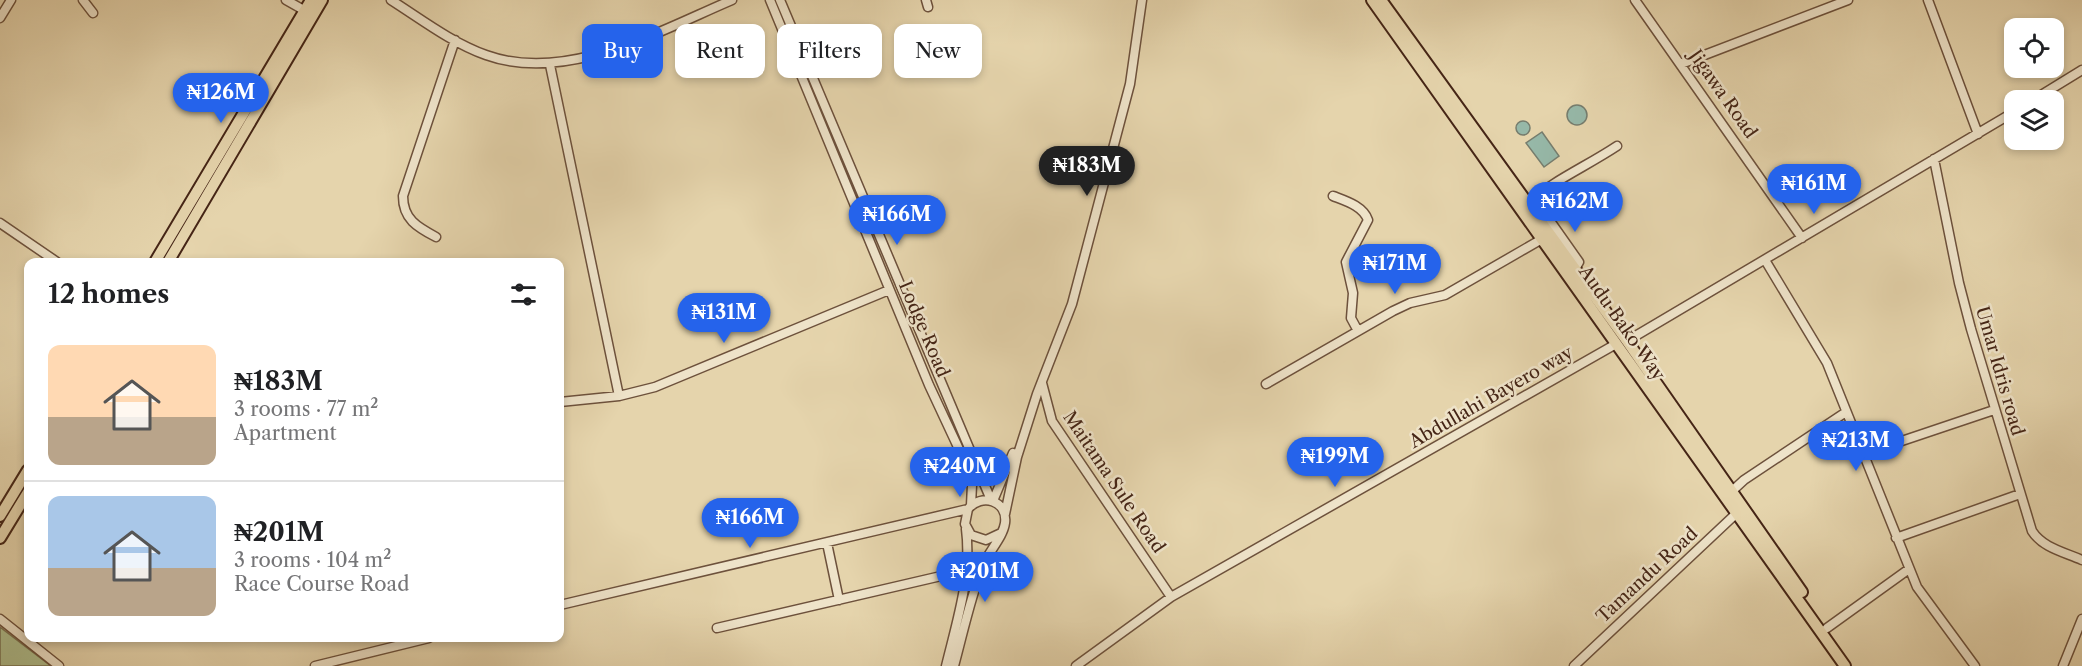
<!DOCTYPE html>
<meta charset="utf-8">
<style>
body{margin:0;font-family:"Libre Caslon Text",serif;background:#f6f6f6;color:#202124;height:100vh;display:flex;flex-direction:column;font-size:22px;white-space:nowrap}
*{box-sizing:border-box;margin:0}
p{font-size:20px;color:#757577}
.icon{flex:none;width:33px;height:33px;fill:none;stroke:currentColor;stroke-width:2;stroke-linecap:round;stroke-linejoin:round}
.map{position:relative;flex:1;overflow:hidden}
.panel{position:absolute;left:24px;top:258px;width:540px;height:384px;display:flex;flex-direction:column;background:#fff;border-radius:12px;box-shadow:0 3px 9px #0003}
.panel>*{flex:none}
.hud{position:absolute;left:582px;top:24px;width:570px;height:54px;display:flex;gap:12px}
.fabs{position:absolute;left:2004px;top:18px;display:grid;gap:12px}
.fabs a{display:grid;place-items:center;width:60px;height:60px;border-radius:12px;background:#fff;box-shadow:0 3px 9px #0003;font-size:30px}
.price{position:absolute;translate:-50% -51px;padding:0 14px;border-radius:21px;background:#2563eb;color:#fff;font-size:20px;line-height:39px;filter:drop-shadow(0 2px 3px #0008)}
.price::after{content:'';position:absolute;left:50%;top:36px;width:18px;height:14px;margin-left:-9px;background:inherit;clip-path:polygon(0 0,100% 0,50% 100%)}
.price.active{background:#222;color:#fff}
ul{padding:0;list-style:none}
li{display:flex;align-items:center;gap:18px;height:150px;padding:0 24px}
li+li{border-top:2px solid #e0e0e0}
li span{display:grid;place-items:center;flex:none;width:168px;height:120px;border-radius:12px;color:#555}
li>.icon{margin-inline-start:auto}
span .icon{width:72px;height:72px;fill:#fffc;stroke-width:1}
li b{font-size:26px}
h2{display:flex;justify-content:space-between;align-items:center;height:72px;padding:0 24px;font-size:26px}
.pill{padding:0 21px;border-radius:12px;background:#fff;box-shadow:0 3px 9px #0003;font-size:21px;line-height:54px}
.pill.active{background:#2563eb;color:#fff}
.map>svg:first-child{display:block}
.green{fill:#aebe8e;stroke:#7a7252;stroke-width:1.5}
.water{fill:#96b8a8;stroke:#767d6e;stroke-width:1.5}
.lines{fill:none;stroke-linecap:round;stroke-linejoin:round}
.minor-casing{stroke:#6d513c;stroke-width:11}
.major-casing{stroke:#452516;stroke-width:14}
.minor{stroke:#eee3c9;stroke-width:8}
.major{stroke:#e5d4ac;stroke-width:10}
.labels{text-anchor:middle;stroke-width:5;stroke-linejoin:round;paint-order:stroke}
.street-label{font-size:18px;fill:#452516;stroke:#eee3c9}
</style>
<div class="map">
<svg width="2082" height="666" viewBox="0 0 2082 666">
<rect width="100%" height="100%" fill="#e5d4ac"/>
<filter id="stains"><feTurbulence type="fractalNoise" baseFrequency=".00333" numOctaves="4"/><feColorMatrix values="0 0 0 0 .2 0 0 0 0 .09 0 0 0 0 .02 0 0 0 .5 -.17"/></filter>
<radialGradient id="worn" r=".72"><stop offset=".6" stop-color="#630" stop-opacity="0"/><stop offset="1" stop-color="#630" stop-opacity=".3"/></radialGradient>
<path class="green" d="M0,627L51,666H0Z"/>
<path class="water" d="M1567 115a10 10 0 1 1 20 0a10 10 0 1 1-20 0Z
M1516 128a7 7 0 1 1 14 0a7 7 0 1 1-14 0Z
M1542,132L1559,156L1544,167L1526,143Z"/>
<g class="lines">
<g class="minor-casing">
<path id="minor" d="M83,0L93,13
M286,0L309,13
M391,0C421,19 452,43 486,55C566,84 659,31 732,0
M770,0L929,385L964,460L972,485L971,505
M780,0L991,500
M926,0L928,7
M1635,0L1802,238
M1928,0L1978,134
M0,18L11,0
M1681,64L1848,0
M550,65L619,396
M2033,100L2082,70
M1934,159L1959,283L1971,329L2032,531C2043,548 2064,552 2082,560
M1333,196C1346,201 1363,206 1368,220L1346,262L1353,293L1351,318L1358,331
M1528,203C1554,180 1587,166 1617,146
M1538,218H1548L1579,262L1575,269
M0,223L57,262
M436,237C417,227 403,219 403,196L455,40
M1765,260L1827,363L1917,587L1975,666
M1627,341L2014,112
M1042,383L1052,421L1171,597
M1266,384L1393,311L1410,303L1445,295L1542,239
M560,402L619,396L655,387L889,290
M1863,454L1994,410
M1731,492L1744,480L1846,412
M993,501L1013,453
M1005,514L1017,457L1037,394L1072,304L1130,84L1142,0
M1896,538L2020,494
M827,543L839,600
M560,605L968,509
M0,619L59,666
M717,628L954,573
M1827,628L1909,569
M315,666L429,638
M946,666C957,621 972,575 966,529
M954,666C963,633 970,599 982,568C987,553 1003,538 1005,523C1008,500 981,493 968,509L965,524L971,535L986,540L1001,533
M1076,666L1171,597L1616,344
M1574,666L1740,510
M2063,666L2082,619"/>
</g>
<g class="major-casing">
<path id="major" d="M1372,0L1845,666
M1381,0L1627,341L1802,592
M155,262L311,0
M168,262L322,0
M0,516L28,470
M0,538L28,492"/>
</g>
<use href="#minor" class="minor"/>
<use href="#major" class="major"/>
</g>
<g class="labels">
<g class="street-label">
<text transform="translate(1723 94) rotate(55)" y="6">Jigawa Road</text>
<text transform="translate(1622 323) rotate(55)" y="6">Audu Bako Way</text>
<text transform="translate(924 329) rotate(67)" y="6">Lodge Road</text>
<text transform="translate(2000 371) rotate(74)" y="6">Umar Idris road</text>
<text transform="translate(1491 397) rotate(-30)" y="6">Abdullahi Bayero way</text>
<text transform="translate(1114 482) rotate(56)" y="6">Maitama Sule Road</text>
<text transform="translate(1647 575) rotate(-43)" y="6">Tamandu Road</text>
</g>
</g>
<rect width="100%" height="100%" filter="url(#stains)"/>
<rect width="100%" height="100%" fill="url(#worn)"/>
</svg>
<div class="fabs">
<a><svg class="icon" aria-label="locate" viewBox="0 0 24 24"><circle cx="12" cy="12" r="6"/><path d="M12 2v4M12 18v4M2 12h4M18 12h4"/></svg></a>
<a><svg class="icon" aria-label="layers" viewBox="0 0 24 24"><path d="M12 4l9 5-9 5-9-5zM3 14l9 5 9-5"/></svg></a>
</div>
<b class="price" style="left:221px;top:124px">₦126M</b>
<b class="price active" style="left:1087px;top:197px">₦183M</b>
<b class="price" style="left:1814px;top:215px">₦161M</b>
<b class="price" style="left:1575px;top:233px">₦162M</b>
<b class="price" style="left:897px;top:246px">₦166M</b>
<b class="price" style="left:1395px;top:295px">₦171M</b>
<b class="price" style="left:724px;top:344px">₦131M</b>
<b class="price" style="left:1856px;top:472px">₦213M</b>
<b class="price" style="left:1335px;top:488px">₦199M</b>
<b class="price" style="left:960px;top:498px">₦240M</b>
<b class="price" style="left:750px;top:549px">₦166M</b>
<b class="price" style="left:985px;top:603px">₦201M</b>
<div class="hud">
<a class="pill active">Buy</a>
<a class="pill">Rent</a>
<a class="pill">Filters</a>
<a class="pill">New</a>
</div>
<section class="panel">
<h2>12 homes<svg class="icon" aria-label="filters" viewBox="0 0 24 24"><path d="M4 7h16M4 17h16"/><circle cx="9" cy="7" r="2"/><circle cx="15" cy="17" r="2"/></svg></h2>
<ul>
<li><span style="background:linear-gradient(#ffd9b3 60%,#b9a48a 0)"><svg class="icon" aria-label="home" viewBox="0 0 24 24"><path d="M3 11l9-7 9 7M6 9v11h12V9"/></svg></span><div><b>₦183M</b><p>3 rooms · 77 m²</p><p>Apartment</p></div></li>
<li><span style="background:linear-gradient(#a9c7e8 60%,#b9a48a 0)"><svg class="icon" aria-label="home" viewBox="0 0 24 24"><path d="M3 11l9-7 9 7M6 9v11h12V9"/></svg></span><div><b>₦201M</b><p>3 rooms · 104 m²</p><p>Race Course Road</p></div></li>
</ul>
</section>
</div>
